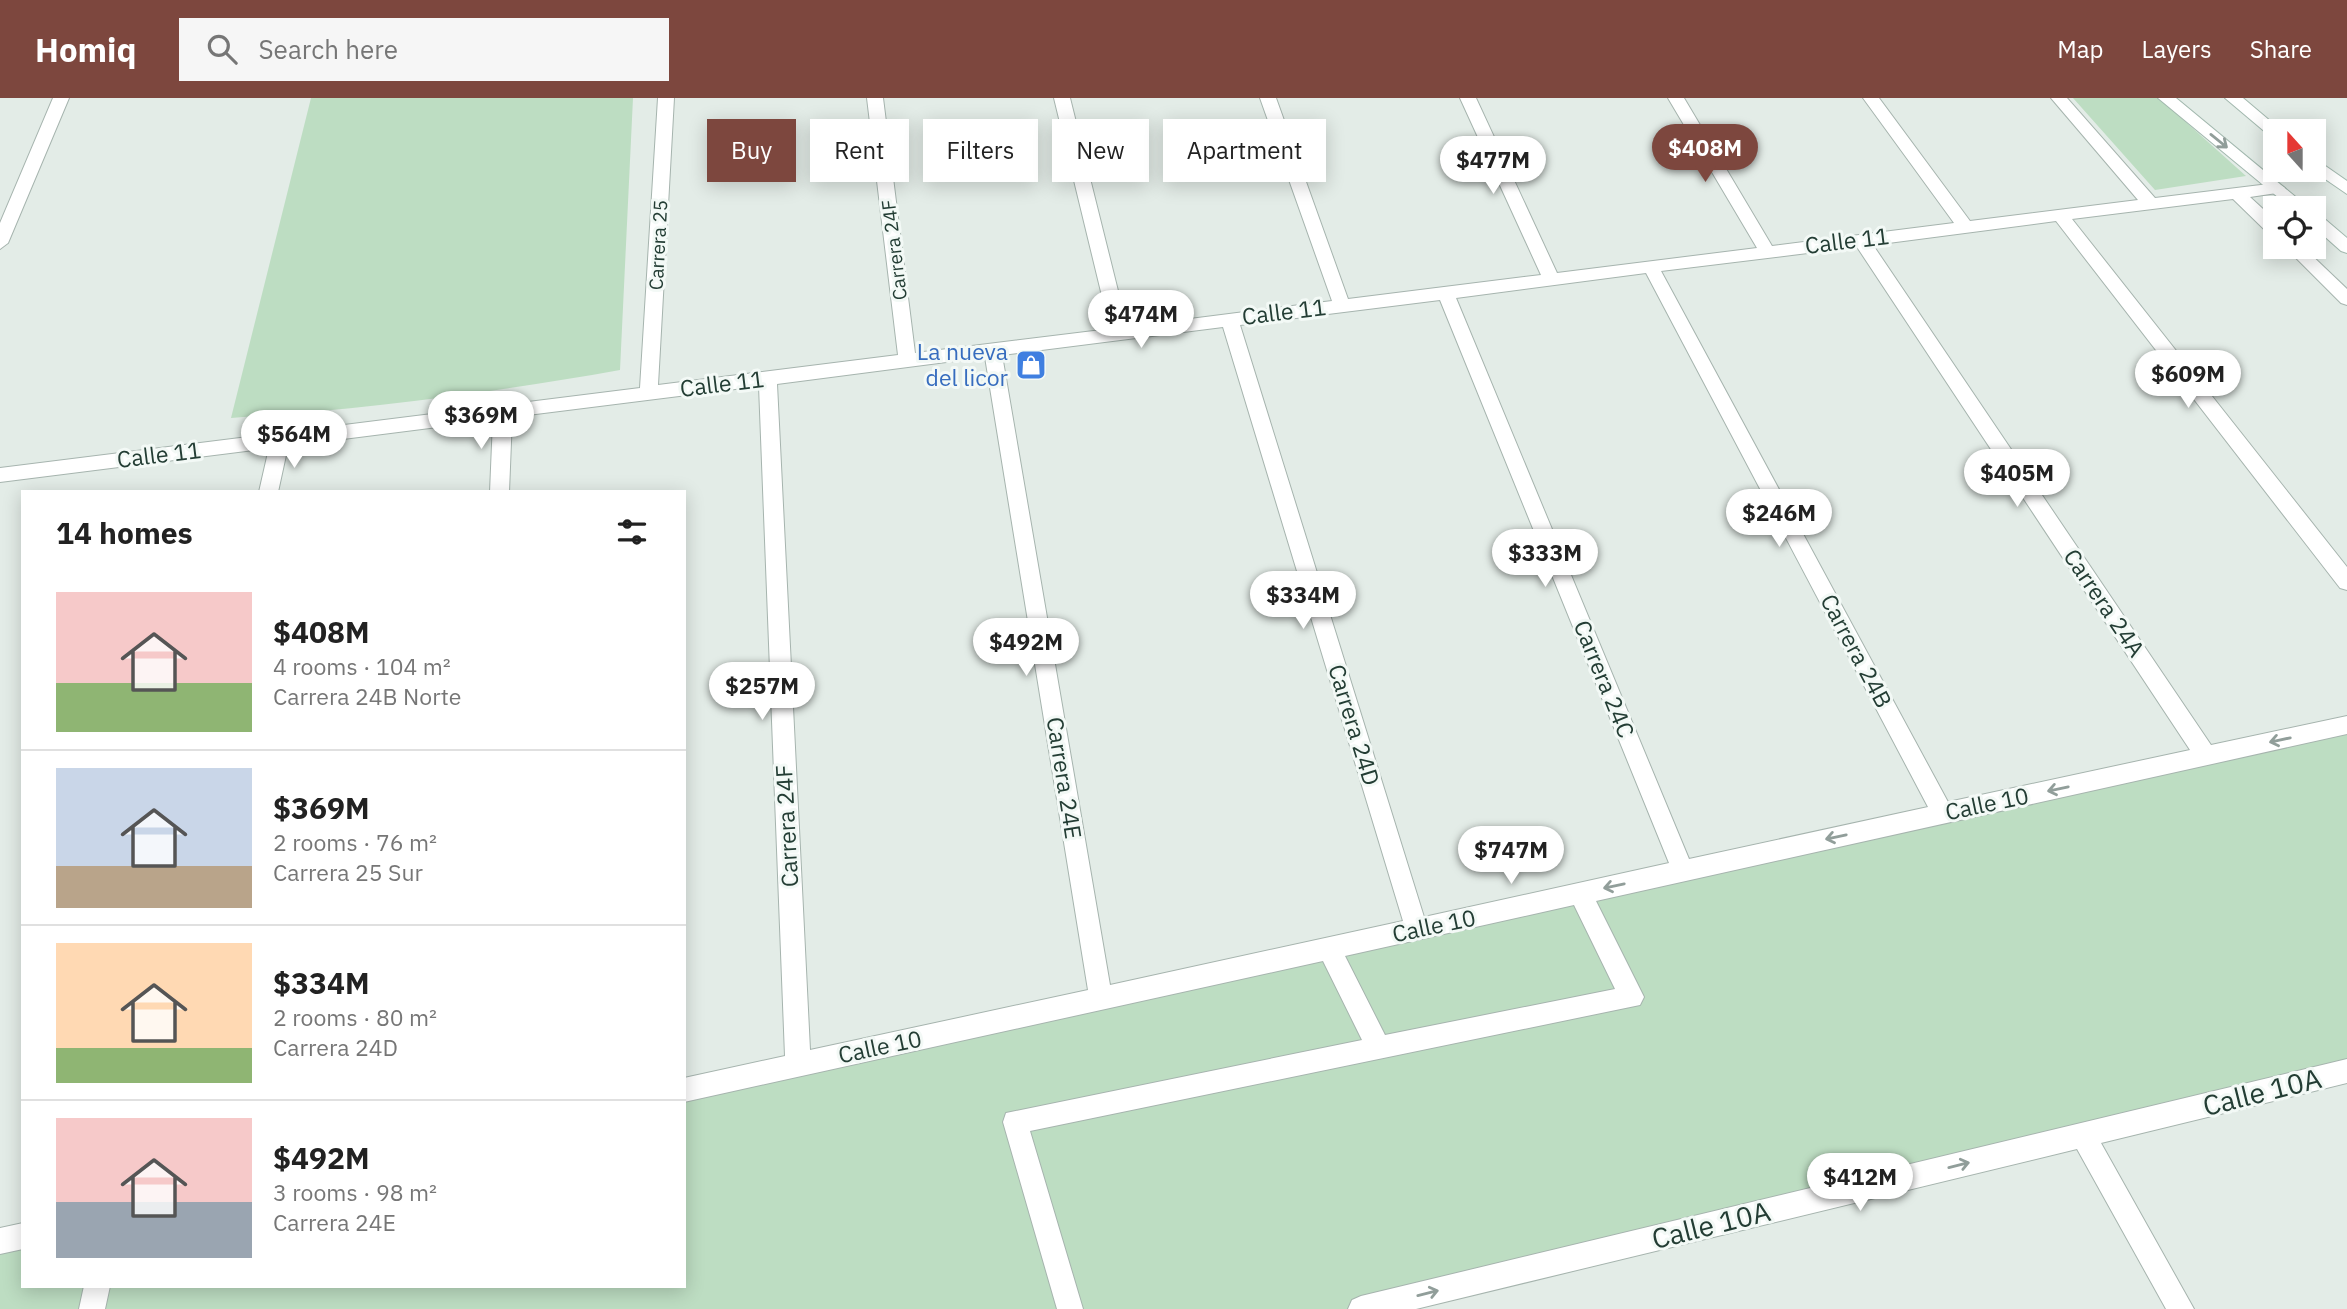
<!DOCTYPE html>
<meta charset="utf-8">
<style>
body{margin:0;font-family:"IBM Plex Sans",sans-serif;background:#f6f6f6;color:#222;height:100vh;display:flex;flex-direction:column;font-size:26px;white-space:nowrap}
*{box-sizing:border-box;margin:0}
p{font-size:23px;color:#767676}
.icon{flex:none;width:38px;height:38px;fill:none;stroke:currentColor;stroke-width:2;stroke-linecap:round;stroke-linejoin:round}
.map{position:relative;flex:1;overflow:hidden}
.side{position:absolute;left:21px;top:392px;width:665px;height:798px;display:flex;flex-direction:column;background:#fff;border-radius:0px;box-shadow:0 4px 18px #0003}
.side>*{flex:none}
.banner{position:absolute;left:707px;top:21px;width:665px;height:63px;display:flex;gap:14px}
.needle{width:46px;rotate:339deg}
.tools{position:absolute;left:2263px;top:21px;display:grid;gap:14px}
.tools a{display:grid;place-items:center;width:63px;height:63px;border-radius:0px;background:#fff;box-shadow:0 4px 18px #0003;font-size:35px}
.price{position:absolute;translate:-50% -60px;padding:0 16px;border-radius:24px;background:#fff;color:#222;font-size:23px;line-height:46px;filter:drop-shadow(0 2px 4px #0008)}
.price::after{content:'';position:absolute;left:50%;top:42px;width:21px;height:16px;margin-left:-10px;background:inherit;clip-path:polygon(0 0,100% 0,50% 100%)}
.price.on{background:#7d473e;color:#fff}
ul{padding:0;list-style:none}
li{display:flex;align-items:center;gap:21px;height:175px;padding:0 35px}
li+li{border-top:2px solid #e0e0e0}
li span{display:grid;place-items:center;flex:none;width:196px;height:140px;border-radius:0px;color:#555}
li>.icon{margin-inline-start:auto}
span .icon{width:84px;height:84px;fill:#fffc;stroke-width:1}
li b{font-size:30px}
h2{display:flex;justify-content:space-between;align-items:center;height:84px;padding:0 35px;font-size:30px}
.pill{padding:0 24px;border-radius:0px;background:#fff;box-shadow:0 4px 18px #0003;font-size:24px;line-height:63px}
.pill.on{background:#7d473e;color:#fff}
header{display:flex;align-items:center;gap:42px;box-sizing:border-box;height:98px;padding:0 35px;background:#7d473e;color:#fff}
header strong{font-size:33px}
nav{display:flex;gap:38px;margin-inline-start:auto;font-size:24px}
.search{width:490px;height:63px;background:#f6f6f6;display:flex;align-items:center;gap:18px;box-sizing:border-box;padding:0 24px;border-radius:0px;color:#767676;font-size:26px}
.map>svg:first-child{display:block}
.green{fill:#bdddc2}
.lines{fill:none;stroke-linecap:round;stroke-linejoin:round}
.street-casing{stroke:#a6b4ae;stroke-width:2}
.secondary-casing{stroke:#a2b8ae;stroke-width:2}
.street{fill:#fff;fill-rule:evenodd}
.secondary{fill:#fff;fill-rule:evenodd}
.oneway{stroke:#919e9a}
.labels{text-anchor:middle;stroke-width:6;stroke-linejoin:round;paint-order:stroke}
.far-street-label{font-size:19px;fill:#233d34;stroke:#f3f9f6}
.street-label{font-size:23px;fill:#233d34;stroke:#f3f9f6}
.shop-label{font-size:23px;fill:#366cbe;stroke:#f3f9f6;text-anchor:end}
.near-street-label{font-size:28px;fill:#233d34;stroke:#f3f9f6}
</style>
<header>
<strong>Homiq</strong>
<div class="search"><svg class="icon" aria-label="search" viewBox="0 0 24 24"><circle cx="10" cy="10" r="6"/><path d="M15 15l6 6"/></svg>Search here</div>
<nav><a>Map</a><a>Layers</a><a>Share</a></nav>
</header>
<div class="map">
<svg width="2347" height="1211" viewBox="0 0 2347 1211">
<rect width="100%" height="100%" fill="#e3ece7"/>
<path class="green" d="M311,0H633L620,272C491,295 361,312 231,320Z
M2073,0H2159L2246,78L2155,92Z
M2347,627V971L1361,1211H0V1143L23,1138V1188H684V992Z"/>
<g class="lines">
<g class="street-casing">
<path id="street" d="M53,0H69L8,145L0,151V125Z
M658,0H674L658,287L898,257L867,0H883L915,255L1110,231L1054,0H1070L1127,229L1332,203L1260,0H1276L1348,201L1541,177L1460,0H1476L1557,175L1757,150L1668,0H1684L1772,148L1954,125L1863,0H1879L1970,123L2138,102L2051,0H2067L2155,100L2277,85L2285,90L2277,95L2250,99L2275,122V138L2269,136L2233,101L2072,121L2347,469V492L2340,490L2056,123L1873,147L2211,647L2347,618V636L1596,803L1644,899L1640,907L1030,1033L1083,1211H1057L1003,1024L1006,1015L1362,942L1323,863L684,1004V980L785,958L759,288L512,319L509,394H490L493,322L288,348L278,394H259L269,350L0,384V370L640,290ZM1857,149L2190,652L1948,704L1661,173ZM1646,175L1928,709L1689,761L1456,200ZM1440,202L1669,765L1424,819L1240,227ZM1223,229L1403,823L1110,887L1002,257ZM985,259L1088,892L810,952L777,286ZM1574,807L1615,891L1385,937L1345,858Z
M2285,149H2303L2347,191V207L2341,205Z
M2347,961V985L2101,1045L2194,1211H2166L2077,1051L1416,1211H1348L1352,1202L1361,1198Z
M23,1125V1151L0,1156V1130Z
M84,1188H110L105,1211H79Z"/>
</g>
<g class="secondary-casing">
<path id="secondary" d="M2158,0H2176L2309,110H2291Z
M2225,0H2243L2282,33H2275V39L2270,38Z
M2314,60L2347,83V96L2312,72Z
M2314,115L2320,117L2347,140V155L2341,153L2314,129Z"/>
</g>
<use href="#street" class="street"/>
<use href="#secondary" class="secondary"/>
</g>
<defs><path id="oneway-shaft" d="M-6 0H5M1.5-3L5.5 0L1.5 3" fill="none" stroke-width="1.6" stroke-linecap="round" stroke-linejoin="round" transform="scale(1.75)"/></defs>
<g class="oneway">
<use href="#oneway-shaft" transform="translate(2219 43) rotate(39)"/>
<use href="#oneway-shaft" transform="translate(2280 642) rotate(168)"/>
<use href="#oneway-shaft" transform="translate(2058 691) rotate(168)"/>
<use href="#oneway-shaft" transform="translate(1836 739) rotate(168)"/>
<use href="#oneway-shaft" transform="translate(1614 788) rotate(168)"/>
<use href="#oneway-shaft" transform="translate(1959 1067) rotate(-14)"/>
<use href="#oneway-shaft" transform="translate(1428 1195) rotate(-14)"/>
</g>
<defs>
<g id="shop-square" transform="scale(1.575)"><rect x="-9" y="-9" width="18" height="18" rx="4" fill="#3f7fe0" stroke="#f3f9f6"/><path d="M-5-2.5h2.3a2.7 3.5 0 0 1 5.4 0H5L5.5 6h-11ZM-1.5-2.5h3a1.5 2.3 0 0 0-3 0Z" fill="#fff"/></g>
</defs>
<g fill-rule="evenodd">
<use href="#shop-square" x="1031" y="267"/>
</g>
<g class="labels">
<g class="far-street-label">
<text transform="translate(658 147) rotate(-87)" y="7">Carrera 25</text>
<text transform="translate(894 152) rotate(-97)" y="7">Carrera 24F</text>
</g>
<g class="street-label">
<text transform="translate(1847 143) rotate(-7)" y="8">Calle 11</text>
<text transform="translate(1284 214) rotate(-7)" y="8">Calle 11</text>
<text transform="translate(722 286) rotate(-7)" y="8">Calle 11</text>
<text transform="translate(159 357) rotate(-7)" y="8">Calle 11</text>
<text transform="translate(2104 505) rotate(56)" y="8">Carrera 24A</text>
<text transform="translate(1856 553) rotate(62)" y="8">Carrera 24B</text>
<text transform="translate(1604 581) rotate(68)" y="8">Carrera 24C</text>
<text transform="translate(1354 627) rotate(73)" y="8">Carrera 24D</text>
<text transform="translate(1064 680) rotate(81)" y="8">Carrera 24E</text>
<text transform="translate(1987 706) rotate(-12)" y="8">Calle 10</text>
<text transform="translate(787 728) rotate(-93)" y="8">Carrera 24F</text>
<text transform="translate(1434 828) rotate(-12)" y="8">Calle 10</text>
<text transform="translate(880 949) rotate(-12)" y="8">Calle 10</text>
</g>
<g class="shop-label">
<text x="1008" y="262">La nueva<tspan x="1008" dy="26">del licor</tspan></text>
</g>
<g class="near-street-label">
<text transform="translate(2262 994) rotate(-14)" y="10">Calle 10A</text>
<text transform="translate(1711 1127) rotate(-14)" y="10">Calle 10A</text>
</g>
</g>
</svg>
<div class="tools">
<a><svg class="needle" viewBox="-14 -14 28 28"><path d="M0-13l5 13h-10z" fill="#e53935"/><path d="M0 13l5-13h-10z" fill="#767676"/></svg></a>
<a><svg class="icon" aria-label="locate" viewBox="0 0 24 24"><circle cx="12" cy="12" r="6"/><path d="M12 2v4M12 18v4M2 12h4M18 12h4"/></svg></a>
</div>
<b class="price on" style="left:1705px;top:86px">$408M</b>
<b class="price" style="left:1493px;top:98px">$477M</b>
<b class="price" style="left:1141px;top:252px">$474M</b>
<b class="price" style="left:2188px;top:312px">$609M</b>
<b class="price" style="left:481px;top:353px">$369M</b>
<b class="price" style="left:294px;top:372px">$564M</b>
<b class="price" style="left:2017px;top:411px">$405M</b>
<b class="price" style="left:1779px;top:451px">$246M</b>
<b class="price" style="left:1545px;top:491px">$333M</b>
<b class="price" style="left:1303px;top:533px">$334M</b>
<b class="price" style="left:1026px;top:580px">$492M</b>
<b class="price" style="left:762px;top:624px">$257M</b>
<b class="price" style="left:1511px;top:788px">$747M</b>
<b class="price" style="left:1860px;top:1115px">$412M</b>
<div class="banner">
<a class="pill on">Buy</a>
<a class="pill">Rent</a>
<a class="pill">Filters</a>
<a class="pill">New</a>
<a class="pill">Apartment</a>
</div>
<section class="side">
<h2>14 homes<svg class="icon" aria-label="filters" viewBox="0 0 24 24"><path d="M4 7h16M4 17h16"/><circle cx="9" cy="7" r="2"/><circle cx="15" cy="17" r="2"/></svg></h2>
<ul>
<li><span style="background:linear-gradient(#f6c9c9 65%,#8fb573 0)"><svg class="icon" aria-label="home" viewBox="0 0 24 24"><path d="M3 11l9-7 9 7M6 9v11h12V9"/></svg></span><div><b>$408M</b><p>4 rooms · 104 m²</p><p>Carrera 24B Norte</p></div></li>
<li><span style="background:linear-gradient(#c9d6e8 70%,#b9a48a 0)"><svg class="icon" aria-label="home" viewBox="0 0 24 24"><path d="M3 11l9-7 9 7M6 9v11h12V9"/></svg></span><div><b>$369M</b><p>2 rooms · 76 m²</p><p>Carrera 25 Sur</p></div></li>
<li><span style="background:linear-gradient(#ffd9b3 75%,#8fb573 0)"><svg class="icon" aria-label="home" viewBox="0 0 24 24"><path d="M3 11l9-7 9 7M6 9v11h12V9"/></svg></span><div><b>$334M</b><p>2 rooms · 80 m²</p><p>Carrera 24D</p></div></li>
<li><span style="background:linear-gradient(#f6c9c9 60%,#9aa5b1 0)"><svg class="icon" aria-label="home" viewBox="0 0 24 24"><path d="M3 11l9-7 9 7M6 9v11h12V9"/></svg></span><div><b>$492M</b><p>3 rooms · 98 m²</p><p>Carrera 24E</p></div></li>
</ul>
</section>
</div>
